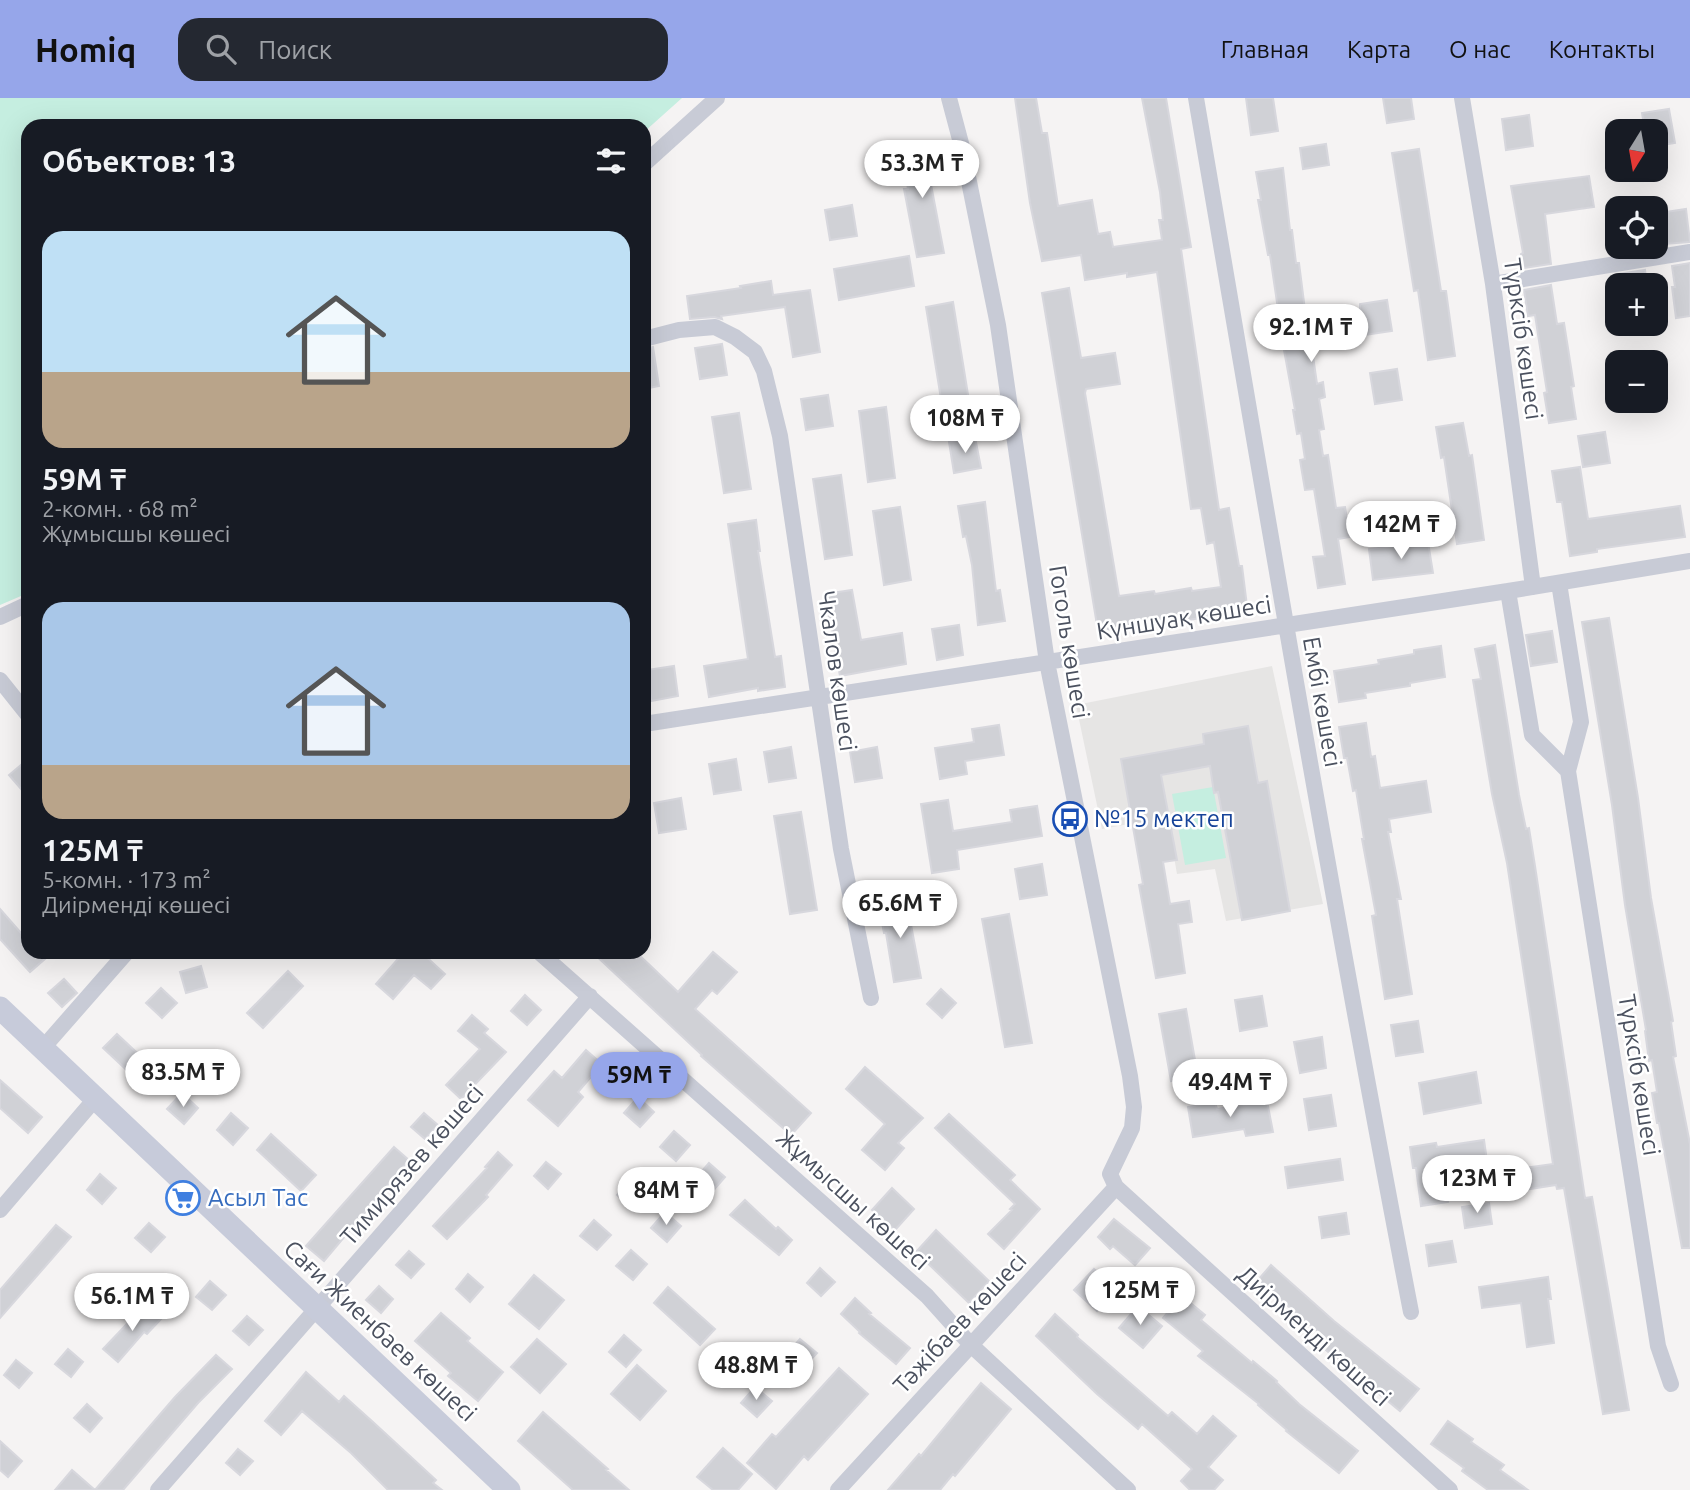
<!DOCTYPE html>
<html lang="ru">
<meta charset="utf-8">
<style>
body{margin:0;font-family:Ubuntu,sans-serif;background:#242831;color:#f1f3f6;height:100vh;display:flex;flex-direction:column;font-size:26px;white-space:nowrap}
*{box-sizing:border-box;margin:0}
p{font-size:23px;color:#9ea1a6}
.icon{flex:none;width:38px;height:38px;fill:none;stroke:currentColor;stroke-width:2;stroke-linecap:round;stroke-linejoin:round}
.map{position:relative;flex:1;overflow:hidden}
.side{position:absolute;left:21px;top:21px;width:630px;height:840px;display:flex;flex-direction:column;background:#171b24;border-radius:21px;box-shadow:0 7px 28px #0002}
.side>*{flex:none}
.needle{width:46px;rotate:191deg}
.tools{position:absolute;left:1605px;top:21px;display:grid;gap:14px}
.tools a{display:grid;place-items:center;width:63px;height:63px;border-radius:14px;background:#171b24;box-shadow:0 7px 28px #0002;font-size:35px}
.price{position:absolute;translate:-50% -60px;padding:0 16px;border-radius:24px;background:#fff;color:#222;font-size:23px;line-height:46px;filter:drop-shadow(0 2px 4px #0008)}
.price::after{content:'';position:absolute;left:50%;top:42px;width:21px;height:16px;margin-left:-10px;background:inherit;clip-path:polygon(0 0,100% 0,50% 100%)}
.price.current{background:#96a6ea;color:#111}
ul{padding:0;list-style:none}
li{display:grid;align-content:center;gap:14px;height:371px;padding:0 21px}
li span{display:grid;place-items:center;height:217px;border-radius:21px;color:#555}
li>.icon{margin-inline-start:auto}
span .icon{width:126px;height:126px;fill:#fffc;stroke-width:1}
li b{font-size:30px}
h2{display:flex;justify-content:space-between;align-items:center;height:84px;padding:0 21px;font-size:30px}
header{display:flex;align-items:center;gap:42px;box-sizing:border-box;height:98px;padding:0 35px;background:#96a6ea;color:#111}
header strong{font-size:33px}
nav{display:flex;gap:38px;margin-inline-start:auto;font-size:24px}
.search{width:490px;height:63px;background:#242831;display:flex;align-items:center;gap:18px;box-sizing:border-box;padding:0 24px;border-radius:21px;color:#9ea1a6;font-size:26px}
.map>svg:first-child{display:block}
.education{fill:#e6e5e4}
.green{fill:#c5eee0}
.building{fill:#d0d1d6;stroke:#d7d7dd;stroke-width:2}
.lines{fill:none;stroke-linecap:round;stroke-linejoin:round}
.minor{stroke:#c8cbd6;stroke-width:16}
.secondary{stroke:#c7cbda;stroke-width:23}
.labels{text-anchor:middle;stroke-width:5;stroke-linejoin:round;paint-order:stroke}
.street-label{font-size:24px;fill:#4b515f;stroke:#fff}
.transit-label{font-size:24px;fill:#164399;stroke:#fff;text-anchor:start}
.shop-label{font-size:24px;fill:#366cbe;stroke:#fff;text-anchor:start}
</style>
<header>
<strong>Homiq</strong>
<div class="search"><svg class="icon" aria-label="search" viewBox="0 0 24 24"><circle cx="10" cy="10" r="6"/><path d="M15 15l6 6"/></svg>Поиск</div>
<nav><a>Главная</a><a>Карта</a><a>О нас</a><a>Контакты</a></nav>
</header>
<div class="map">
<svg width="1690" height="1392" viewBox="0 0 1690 1392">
<rect width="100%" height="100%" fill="#f5f3f3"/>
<path class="education" d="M1272,568L1323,806L1226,823L1215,771L1177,776L1167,719L1102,731L1076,607Z"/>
<path class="green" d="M0,0H682L644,34V28H28V495L0,507Z
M1213,689L1226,760L1185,767L1172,696Z"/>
<path class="building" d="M1015,0H1036L1042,35H1047L1058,108L1092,102L1098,136L1110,134L1113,149L1162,142L1159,122H1163L1160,94L1142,0H1166L1191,149L1181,151L1219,412L1229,410L1239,468H1242L1248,516L1221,520L1220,517L1169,525V522L1098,533L1042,195L1069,190L1081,260L1115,255L1120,286L1086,291L1085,295L1119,498L1154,493L1155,496L1191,490L1192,493L1221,489L1214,444L1207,446L1201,410L1191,411L1157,174L1127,179V175L1085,182L1081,157L1042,163L1030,105Z
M1246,0H1273L1278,33L1251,37Z
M1383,0H1411L1414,21L1387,25Z
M1669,11L1675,45L1656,48V33H1645L1642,15Z
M1529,17L1533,48L1506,52L1502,21Z
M928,45L933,75L929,76L944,155L917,159L904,91H908L901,49Z
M1326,46L1329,67L1303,71L1300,50Z
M1419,51L1441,193H1446L1455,258L1428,262L1418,192L1414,193L1392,55Z
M1283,70L1290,132H1292L1296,165H1299L1306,220L1360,211V206L1387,202L1392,233L1358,238L1359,243L1312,251L1317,286L1323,284L1325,299L1319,301L1324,331L1319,332L1323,358L1328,357L1336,410L1345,409L1350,439L1338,441L1345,486L1318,490L1313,459L1325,458L1314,391L1305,392L1300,362L1305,361L1301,335L1297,336L1293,312H1295L1284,252L1270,157H1268L1258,102H1261L1256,74Z
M1589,78L1594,109L1545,116L1551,166L1524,170L1521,156L1523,155L1511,88Z
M852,107L857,138L830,142L825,112Z
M1686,111L1690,144L1664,146L1659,115Z
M909,158L914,188L839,202L834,171Z
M1690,165V218L1676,220L1672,189H1675L1672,168Z
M1645,172L1647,187H1620L1618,176Z
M771,183L773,197L810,192L820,254L793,259L785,209L721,218L722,221L714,219L690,221L687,198L741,190L740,188Z
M1551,187L1557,226L1564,225L1574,288L1571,289L1576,321L1549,325L1544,295L1547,294L1535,217L1528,218L1524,192Z
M953,204L970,309L943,313L926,209Z
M722,246L727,277L700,281L695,250Z
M653,249L659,288L644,291V251Z
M1397,271L1402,302L1375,306L1370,275Z
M828,297L833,328L806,332L801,301Z
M886,309L895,380L868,384L859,313Z
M739,315L751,391L724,395L712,319Z
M1463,325L1469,358L1472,357L1484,442L1457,446L1444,359L1441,360L1436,329Z
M1605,334L1610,365L1583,369L1578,338Z
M975,339L981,370L954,375L949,344Z
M1580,369L1588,421L1680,408L1685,439L1597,451V454L1570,458L1562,404H1557L1552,373Z
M841,377L852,457L825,461L813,381Z
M985,404L996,493L1000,492L1005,523L978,527L972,467L966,438L963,439L958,408Z
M900,409L911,482L884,487L873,413Z
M756,422L760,453H758L775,559L781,558L785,589L758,593V590L709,599L704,568L748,561L728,426Z
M1428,444L1433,475L1373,482L1369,451Z
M852,492L861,542L902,535L906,566L840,578L825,496Z
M1609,520L1638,700L1651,800L1673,923L1671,924L1676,958L1673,959L1690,1046V1150H1682L1659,1025H1657L1652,995L1657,994L1652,962L1649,963L1645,933L1646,932L1625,807L1612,707L1582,524Z
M959,527L963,557L937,562L932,531Z
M1552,533L1557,564L1531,568L1526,537Z
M1495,547L1519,697L1526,731L1529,730L1535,768L1585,1100L1592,1099L1629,1312L1603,1316L1564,1090L1557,1091L1556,1087L1512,1094L1509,1072L1553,1066L1507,765L1492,696L1473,582L1481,581L1475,551Z
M1441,548L1445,579L1410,585V588L1365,595L1366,600L1339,604L1334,573L1379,566L1378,562L1414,556V552Z
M674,568L678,598L651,603L647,572Z
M1366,625L1371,659L1375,658L1380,690L1426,683L1431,714L1389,721L1391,734H1388L1401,801H1397L1412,896L1385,901L1372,818L1376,817L1362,741H1364L1356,692L1353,693L1347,660H1344L1339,629Z
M999,627L1004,657L965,663L967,676L940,681L935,650L974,644L972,631Z
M1248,628L1258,685L1267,683L1290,813L1242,822L1218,694L1214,695L1210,668L1161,677L1177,762L1163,764L1170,806L1189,803L1192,824L1178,826L1185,875L1156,880L1139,787L1143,786L1121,661L1204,646L1203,636Z
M791,649L796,680L769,684L764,654Z
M877,649L882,680L855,684L850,654Z
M28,661V699L9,677Z
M736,661L741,692L714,696L709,666Z
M681,700L686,731L659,735L654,705Z
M948,702L953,733L1012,724L1010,712L1037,708L1042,738L957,752L959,771L932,775L921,706Z
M801,714L817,812L790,816L774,718Z
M1042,766L1047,797L1020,801L1015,771Z
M906,800L921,880L894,884L886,835H884L878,804Z
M0,811L28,843V854H53L30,874L0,841Z
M1009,816L1032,945L1005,949L982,821Z
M404,854H421L445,876L431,891L414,877L393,901L376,886Z
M592,854H636L678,894L713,854L737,874L717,896L712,892L695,911L811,1015L791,1037L701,958L702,957Z
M201,868L207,889L186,895L180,874Z
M288,873L303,888L263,930L247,915Z
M64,881L77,895L62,909L48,895Z
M161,890L177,905L162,920L146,905Z
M941,891L956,905L942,920L927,906Z
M525,897L541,912L527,927L511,913Z
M1262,898L1267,928L1240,933L1235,902Z
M1186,911L1198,979L1171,983L1159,916Z
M472,917L488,931L484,935L506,954L461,1001L446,987L480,951L458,933Z
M1418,923L1423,954L1396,958L1391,927Z
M117,936L162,978L149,993L103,950Z
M1322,939L1326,970L1300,975L1294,944Z
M586,952L602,966L578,994L583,999L558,1028L528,1002L554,973L562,980Z
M865,969L923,1020L898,1045L904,1050L885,1072L862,1052L885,1026L846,991Z
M1476,974L1481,1005L1424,1016L1419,985Z
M0,982L42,1019L28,1035L0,1010Z
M182,995L198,1010L184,1026L167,1011Z
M1331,997L1336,1028L1309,1032L1304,1001Z
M638,999L654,1014L640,1029L624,1015Z
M1267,1003L1273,1034L1246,1038L1244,1031L1193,1039L1188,1009L1215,1004L1217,1011Z
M231,1015L248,1030L233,1047L217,1032Z
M424,1015L438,1027L425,1041L411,1029Z
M949,1016L1015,1077L1010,1082L1040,1111L1004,1151L988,1136L1012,1112L1010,1111L1015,1106L935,1030Z
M674,1033L690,1047L676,1063L660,1049Z
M271,1036L316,1077L301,1093L257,1052Z
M1484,1042L1487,1063L1443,1069L1448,1104L1421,1108L1416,1070H1413L1410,1049L1436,1045L1437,1049Z
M394,1049L409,1062L324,1163L306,1148Z
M498,1054L512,1067L486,1097L488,1099L447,1141L433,1128L487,1070L485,1069Z
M1340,1061L1343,1082L1288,1090L1285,1069Z
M546,1064L561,1076L548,1091L534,1078Z
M709,1065L725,1079L711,1095L695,1081Z
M100,1076L116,1090L102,1106L87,1092Z
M631,1081L647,1095L633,1111L617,1097Z
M892,1090L914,1111L895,1132L872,1112Z
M745,1102L776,1131L778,1129L792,1142L779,1157L730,1117Z
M1489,1105L1492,1126L1465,1130L1462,1109Z
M665,1114L681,1128L667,1144L651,1130Z
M1346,1115L1349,1136L1322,1140L1319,1119Z
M1114,1121L1150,1150L1135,1167L1113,1148L1110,1151L1098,1139Z
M594,1122L611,1137L597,1152L580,1138Z
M149,1125L165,1139L151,1154L135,1140Z
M56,1127L71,1139L0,1220V1192Z
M936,1132L989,1183L969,1205L916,1154Z
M1452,1143L1456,1164L1429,1168L1426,1147Z
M631,1152L647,1166L633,1182L616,1168Z
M409,1153L424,1166L411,1180L396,1167Z
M1271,1167L1334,1223L1419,1291L1400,1313L1316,1244L1322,1237L1258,1182Z
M820,1170L835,1184L821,1198L807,1185Z
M1094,1171L1116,1191L1097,1213L1074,1192Z
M468,1176L483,1189L470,1204L456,1191Z
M534,1177L564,1202L539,1231L509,1206Z
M1548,1179L1551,1201H1548L1554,1245L1527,1249L1521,1205L1482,1210L1479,1189Z
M210,1183L226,1197L212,1212L196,1199Z
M379,1188L393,1201L381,1215L366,1202Z
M668,1189L715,1231L700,1247L654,1205Z
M1182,1198L1205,1217L1201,1222L1252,1265L1253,1263L1277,1283L1276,1284L1299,1306L1358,1353L1339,1375L1286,1333L1287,1332L1258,1307L1259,1306L1198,1258L1203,1253L1163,1220Z
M855,1200L871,1215L869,1216L910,1250L896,1266L859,1235L860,1234L841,1216Z
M145,1207L161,1221L147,1236L144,1234L118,1264L103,1251Z
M1138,1208L1162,1228L1143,1250L1119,1230Z
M441,1215L470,1240L467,1243L503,1274L478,1303L448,1278L451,1275L415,1243Z
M1055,1216L1078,1237L1077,1239L1168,1318L1172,1314L1197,1336L1213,1318L1236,1338L1208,1369L1223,1382L1214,1392H1190L1181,1383L1192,1371L1142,1326L1138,1331L1097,1296L1036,1238Z
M247,1218L263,1232L249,1247L233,1233Z
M624,1237L641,1252L626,1269L609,1254Z
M537,1241L566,1266L540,1295L511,1269Z
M800,1241L817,1255L802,1271L786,1257Z
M68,1251L83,1264L71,1279L55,1266Z
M740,1254L757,1268L742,1285L726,1270Z
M216,1257L232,1271L198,1305L123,1392H55L72,1372L95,1392L175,1299Z
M16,1262L32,1275L19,1290L4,1277Z
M637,1267L666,1293L640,1322L611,1296Z
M839,1270L868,1296L808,1362L804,1358L776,1391L747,1365L772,1336L776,1339Z
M306,1274L339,1304L344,1298L373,1324L436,1382L433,1385L442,1392H388L351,1355L302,1313L281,1337L265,1323Z
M981,1285L1011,1311L955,1378L953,1376L940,1392H888L919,1356L921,1358Z
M755,1289L772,1303L757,1319L741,1305Z
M87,1306L102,1320L90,1334L74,1320Z
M543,1314L608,1371L606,1372L629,1392H573L518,1343Z
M1448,1323L1473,1341L1471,1344L1504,1367L1500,1372L1528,1392H1488L1462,1373L1464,1370L1431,1346Z
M0,1343L22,1363L8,1379L0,1372Z
M723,1350L752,1376L738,1392H713L697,1379Z
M238,1351L253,1363L240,1377L226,1365Z"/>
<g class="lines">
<path class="minor" d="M949,0L962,49L998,227L1047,564L1130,978L1134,1009L1132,1030L1110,1076L1116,1089L1450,1392
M1196,0C1265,405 1333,811 1411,1214
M1462,0L1493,186L1533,489
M644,66L717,0
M1493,186L1690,154
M644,241L679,232L715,229L735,239L755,254L764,273L780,338L841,751L871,900
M1559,485L1581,624L1568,673L1658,1248L1671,1286
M1508,493L1532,637L1568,673
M0,519L28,506
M0,582L28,617
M644,626L1508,493L1690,463
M539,854L927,1198L971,1247L1128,1392
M42,951L127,854
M0,1112L95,1001
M158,1392L590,898
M838,1392L1116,1089"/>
<path class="secondary" d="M0,910L509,1392"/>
</g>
<defs>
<g id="bus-ring" transform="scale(1.75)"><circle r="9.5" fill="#fff" stroke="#1a4fb4" stroke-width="1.5"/><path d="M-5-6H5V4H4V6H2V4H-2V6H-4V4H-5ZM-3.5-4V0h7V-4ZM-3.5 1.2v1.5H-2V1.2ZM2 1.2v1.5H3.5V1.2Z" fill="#1a4fb4"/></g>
<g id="supermarket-ring" transform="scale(1.75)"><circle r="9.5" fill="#fff" stroke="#3f7fe0" stroke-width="1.5"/><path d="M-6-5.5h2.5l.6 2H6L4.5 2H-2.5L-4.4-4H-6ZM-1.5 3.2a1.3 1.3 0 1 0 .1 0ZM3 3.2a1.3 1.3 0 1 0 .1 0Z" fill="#3f7fe0"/></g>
</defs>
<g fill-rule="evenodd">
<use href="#bus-ring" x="1070" y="721"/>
<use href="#supermarket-ring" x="183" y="1100"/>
</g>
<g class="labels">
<g class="street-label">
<text transform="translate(1523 241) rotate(82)" y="8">Түрксіб көшесі</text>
<text transform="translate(1184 520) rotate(-9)" y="8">Күншуақ көшесі</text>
<text transform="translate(1069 544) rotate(81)" y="8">Гоголь көшесі</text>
<text transform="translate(837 573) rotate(82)" y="8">Чкалов көшесі</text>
<text transform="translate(1322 604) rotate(80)" y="8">Ембі көшесі</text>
<text transform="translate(1639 977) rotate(81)" y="8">Түрксіб көшесі</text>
<text transform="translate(412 1067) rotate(-49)" y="8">Тимирязев көшесі</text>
<text transform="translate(853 1102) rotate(42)" y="8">Жұмысшы көшесі</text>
<text transform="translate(960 1225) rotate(-47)" y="8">Тәжібаев көшесі</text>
<text transform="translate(380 1233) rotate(43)" y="8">Сағи Жиенбаев көшесі</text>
<text transform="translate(1314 1238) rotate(42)" y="8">Диірменді көшесі</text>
</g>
<g class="transit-label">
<text x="1094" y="729">№15 мектеп</text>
</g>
<g class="shop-label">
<text x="208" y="1108">Асыл Тас</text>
</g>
</g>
</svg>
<div class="tools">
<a><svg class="needle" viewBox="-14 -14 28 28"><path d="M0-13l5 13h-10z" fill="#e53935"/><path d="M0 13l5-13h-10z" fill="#9ea1a6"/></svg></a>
<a><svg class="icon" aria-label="locate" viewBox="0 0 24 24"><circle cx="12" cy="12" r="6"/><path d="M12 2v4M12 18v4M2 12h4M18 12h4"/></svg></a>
<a>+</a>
<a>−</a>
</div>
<b class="price" style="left:922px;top:102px">53.3M ₸</b>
<b class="price" style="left:1311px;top:266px">92.1M ₸</b>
<b class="price" style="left:965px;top:357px">108M ₸</b>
<b class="price" style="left:1401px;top:463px">142M ₸</b>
<b class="price" style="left:900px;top:842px">65.6M ₸</b>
<b class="price" style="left:183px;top:1011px">83.5M ₸</b>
<b class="price current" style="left:639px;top:1014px">59M ₸</b>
<b class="price" style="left:1230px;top:1021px">49.4M ₸</b>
<b class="price" style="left:1477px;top:1117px">123M ₸</b>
<b class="price" style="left:666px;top:1129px">84M ₸</b>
<b class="price" style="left:1140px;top:1229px">125M ₸</b>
<b class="price" style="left:132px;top:1235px">56.1M ₸</b>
<b class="price" style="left:756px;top:1304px">48.8M ₸</b>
<section class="side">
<h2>Объектов: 13<svg class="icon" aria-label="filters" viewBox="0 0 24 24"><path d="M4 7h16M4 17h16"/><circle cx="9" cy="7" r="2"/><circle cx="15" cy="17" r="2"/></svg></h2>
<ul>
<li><span style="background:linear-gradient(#bfe0f5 65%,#b9a48a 0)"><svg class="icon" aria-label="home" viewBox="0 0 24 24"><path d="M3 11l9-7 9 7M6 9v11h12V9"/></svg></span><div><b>59M ₸</b><p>2-комн. · 68 m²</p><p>Жұмысшы көшесі</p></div></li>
<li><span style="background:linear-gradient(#a9c7e8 75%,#b9a48a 0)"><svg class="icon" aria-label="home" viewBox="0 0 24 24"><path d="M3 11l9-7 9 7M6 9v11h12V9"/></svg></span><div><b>125M ₸</b><p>5-комн. · 173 m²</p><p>Диірменді көшесі</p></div></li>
</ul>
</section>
</div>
